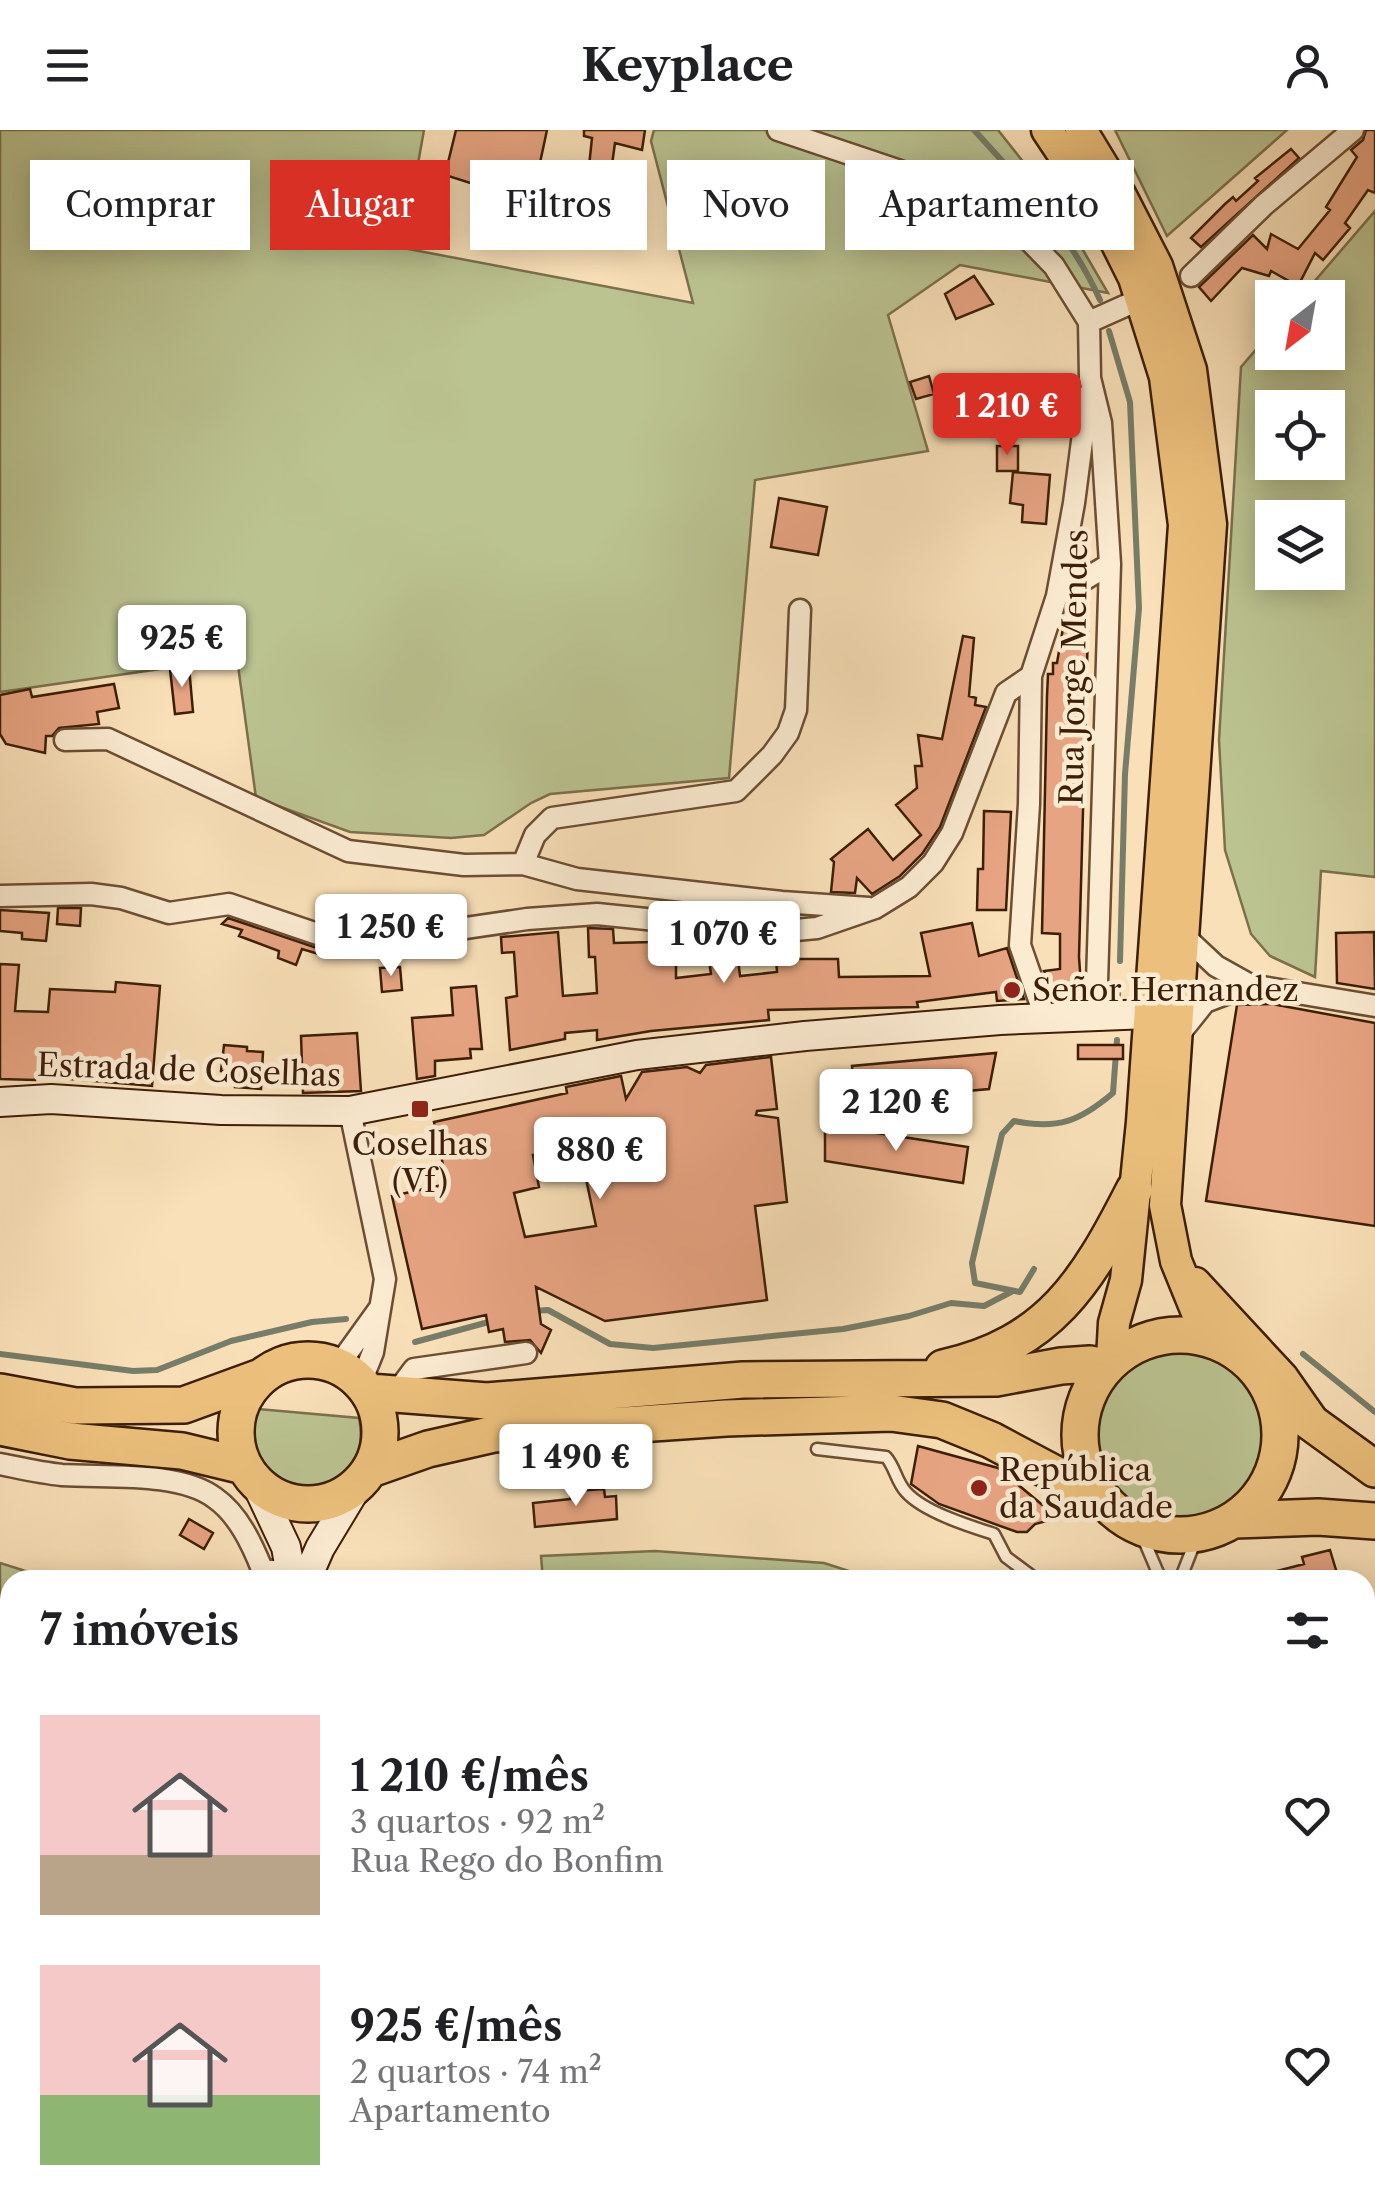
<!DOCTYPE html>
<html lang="pt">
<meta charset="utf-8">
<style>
body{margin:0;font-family:"Libre Caslon Text",serif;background:#f6f6f6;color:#202124;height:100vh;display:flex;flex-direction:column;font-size:38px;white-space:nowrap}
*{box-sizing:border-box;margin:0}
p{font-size:32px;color:#757577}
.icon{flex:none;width:55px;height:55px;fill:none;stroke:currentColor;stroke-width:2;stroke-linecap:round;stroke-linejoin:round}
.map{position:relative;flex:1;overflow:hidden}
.sheet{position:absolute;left:0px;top:1440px;width:1375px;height:642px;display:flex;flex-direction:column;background:#fff;border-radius:30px 30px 0 0;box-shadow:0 5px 25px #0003}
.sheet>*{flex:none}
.top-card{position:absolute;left:30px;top:30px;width:1315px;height:90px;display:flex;gap:20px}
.needle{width:65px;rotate:211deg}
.tools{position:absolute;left:1255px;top:150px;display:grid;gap:20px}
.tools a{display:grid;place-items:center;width:90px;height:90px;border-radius:0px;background:#fff;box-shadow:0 5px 25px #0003;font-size:50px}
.price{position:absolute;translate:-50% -85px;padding:0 22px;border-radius:10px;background:#fff;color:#222;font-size:32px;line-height:65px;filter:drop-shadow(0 2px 5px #0008)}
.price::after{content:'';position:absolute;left:50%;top:60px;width:30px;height:22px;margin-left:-15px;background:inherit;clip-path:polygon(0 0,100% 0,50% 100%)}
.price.on{background:#d93025;color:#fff}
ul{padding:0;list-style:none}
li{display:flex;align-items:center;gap:30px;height:250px;padding:0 40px}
li span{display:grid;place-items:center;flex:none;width:280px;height:200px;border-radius:0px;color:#555}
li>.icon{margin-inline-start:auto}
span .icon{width:120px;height:120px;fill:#fffc;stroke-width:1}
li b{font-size:42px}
h2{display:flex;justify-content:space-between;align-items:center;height:120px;padding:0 40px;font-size:42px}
.tag{padding:0 35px;border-radius:0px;background:#fff;box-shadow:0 5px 25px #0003;font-size:35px;line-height:90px}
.tag.on{background:#d93025;color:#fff}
header{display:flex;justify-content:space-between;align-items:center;height:130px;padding:0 40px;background:#fff;font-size:45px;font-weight:700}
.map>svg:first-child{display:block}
.grass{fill:#bbc391;stroke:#7c704c;stroke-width:2.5;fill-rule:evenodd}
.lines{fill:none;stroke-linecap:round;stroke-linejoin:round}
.stream{stroke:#777d69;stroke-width:6}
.building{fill:#e7a482;stroke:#3d1e07;stroke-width:2.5;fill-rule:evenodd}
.lane-casing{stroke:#6c4e33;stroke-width:15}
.street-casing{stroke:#6c4e33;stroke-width:25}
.secondary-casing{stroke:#3d1e07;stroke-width:32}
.primary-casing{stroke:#3d1e07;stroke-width:35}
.highway-casing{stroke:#3d1e07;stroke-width:40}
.lane{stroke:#fbebd1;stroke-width:10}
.street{stroke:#fbebd1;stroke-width:20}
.secondary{stroke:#fbebd1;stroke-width:28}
.primary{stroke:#ecc07c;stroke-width:30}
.highway{stroke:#ecc07c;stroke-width:35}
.poi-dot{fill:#8f2418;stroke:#fbebd1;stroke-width:4}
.labels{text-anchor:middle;stroke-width:9;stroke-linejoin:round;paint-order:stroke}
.street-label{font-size:32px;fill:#3d1e07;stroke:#fbebd1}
.poi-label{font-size:32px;fill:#3d1e07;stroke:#fbebd1;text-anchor:start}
</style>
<header><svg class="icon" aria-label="menu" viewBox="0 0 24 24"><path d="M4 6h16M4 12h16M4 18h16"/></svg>Keyplace<svg class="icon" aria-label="person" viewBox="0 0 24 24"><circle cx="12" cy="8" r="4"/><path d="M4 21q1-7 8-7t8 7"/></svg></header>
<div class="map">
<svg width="1375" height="2082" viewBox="0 0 1375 2082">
<rect width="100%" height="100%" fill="#f9e0b8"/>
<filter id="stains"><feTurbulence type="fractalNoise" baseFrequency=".002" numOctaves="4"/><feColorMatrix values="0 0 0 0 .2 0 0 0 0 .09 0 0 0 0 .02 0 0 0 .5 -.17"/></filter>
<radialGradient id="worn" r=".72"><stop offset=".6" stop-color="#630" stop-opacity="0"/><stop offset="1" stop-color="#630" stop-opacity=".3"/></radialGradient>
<path class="grass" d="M0,0H424L403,118L693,173L651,11L654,0H998L1055,72L1108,163L960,135L888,185L928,321L755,350L729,648L550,664L531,673L484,705L451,708L350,702L256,668L237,528L0,562Z
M1115,0H1287L1167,106Z
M1375,81V747L1321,741L1315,847L1270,826L1251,804L1225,720L1219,610L1241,237L1272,201V222H1328V168L1301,167ZM1272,278H1328V332H1272ZM1272,388H1328V442H1272Z
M1092 1305a87 87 0 1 1 174 0a87 87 0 1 1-174 0Z
M258,1279L359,1288C379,1388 222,1376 258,1279Z
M655,1421L824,1433L877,1450H543L541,1426Z
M0,1433L54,1450H10V1889L0,1885Z
M1375,1701V2082H608L618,2072H1365V1709Z
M185,2073V2072L578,2073L552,2082H190L183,2078Z"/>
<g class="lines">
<path class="stream" d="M974,0C1022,52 1071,105 1100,170
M1109,201L1130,272L1139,478L1125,644L1120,831
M1118,867V863
M1034,1139L1020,1162L975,1153L972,1133L1002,1004L1014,991C1058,1000 1080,991 1113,963L1117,910
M532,1181L548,1180L610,1214L653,1218L843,1199L909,1186L951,1173L984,1176L1011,1162
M415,1212L496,1190
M0,1224L133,1241L157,1240L231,1211L312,1192L346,1189
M1303,1224L1375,1282"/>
</g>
<path class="building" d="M456,0H547L531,75L498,67L499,62L445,45Z
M584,0H645L642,20L615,13L610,49L588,46L592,8L584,6Z
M1366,0H1375V63L1368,60L1345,93L1350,98L1323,130L1315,123L1298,156L1271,141L1269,146L1242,138L1211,171L1199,157L1253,105L1267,119L1271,104L1298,119L1330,80L1326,77L1357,27L1351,20L1363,10Z
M1291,19L1299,28L1201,117L1191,108L1225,74L1233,67L1236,71L1258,51L1255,48Z
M974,146L993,174L956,189L945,164Z
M929,246L934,264L916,269L910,252Z
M997,316H1018V341H997Z
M1013,342L1050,345L1046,394L1022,392L1023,375L1010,373Z
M779,368L827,377L818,425L771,417Z
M1063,498L1088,499L1079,827L1082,869L1054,870L1044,841L1060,839V804L1042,803L1047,566L1048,544H1053V533H1057Z
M963,506L974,508L969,566L976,568L975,575L986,577L940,697L922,724L900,746L872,764L857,748L855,763L831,762L834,732L831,729L868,699L893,730L921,705L896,675L917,658L915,636H922L918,605L942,609Z
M189,537L193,582L175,584L170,539Z
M114,554L119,578L97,582L99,594L59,598L52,606H46L45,623L6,614L0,604V565L30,559L32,567Z
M984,681L1011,682L1006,780H977L978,739H983Z
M58,778H81L80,796L57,794Z
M0,780L49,783L46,811L22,809V803L0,801Z
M228,788L326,821L325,826L302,819L296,835L278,828L279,821L239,806L242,800L222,794Z
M972,793L979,826L1007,818L1024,869L997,871L996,862L917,872L918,877L768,880L769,890L651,901L597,910V900L565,903V909L510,920L506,868L517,866L514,822L502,823L501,807L558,802L563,866L597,863L595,827H589L588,798L613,799L614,813L652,812V803L672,805L670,831H676V848L711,844L706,809L736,812L740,846L777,842L776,829H838L839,847L930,846L921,803Z
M1374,802L1375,859L1337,853L1336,803Z
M0,834L19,835L15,881L48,882L50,859L115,862L116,852L160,856L152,956L35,946V950L0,949Z
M400,837L402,860L382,862L380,838Z
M476,856L482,919H470L471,928L435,931V946L417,949L412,888L453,885L451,858Z
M1272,874L1375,893V1096L1206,1071L1237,875Z
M357,903L361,961L303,963L301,906Z
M224,915L247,917V921L263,922L261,959L235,957L236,942L221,941Z
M1078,915H1123V929H1078Z
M996,923L989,959L855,971L852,936Z
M771,927L777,979L757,981L756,985L778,988L787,1072L755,1076L767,1170L605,1191L536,1157L541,1194L551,1200L541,1223L530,1210L505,1212L503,1199L489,1202L486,1185L422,1199L392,1066L447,1054L434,992L567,963L566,957L621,946L626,969L642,942L687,937L700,943L706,935ZM579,1016L596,1096L525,1107L514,1063L539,1057L533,1025Z
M825,995L968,1017L963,1053L825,1031Z
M918,1316L998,1338L1058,1388L1035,1394L1027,1402H1017L939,1374L911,1354Z
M604,1359L605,1367L616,1366L617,1389L535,1397L533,1373L570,1369L573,1361Z
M189,1389L213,1403L204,1419L180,1405Z
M1330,1420L1339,1450H1261V1445L1304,1434L1302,1427Z"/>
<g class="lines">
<g class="lane-casing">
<path id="lane" d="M817,1319L886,1327C895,1337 896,1351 906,1362C924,1382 969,1396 994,1404L1006,1427L1037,1450
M1138,1396L1161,1450
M1180,1450L1198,1404
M1365,1496L1375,1495"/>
</g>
<g class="street-casing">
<path id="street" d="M778,0L930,51L1017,98L1054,136L1089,192
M1191,146L1264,75L1353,0
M1089,192L1090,248L1101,293L1110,434L1096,884
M1089,192L1127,175
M1057,466L1110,434
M65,610L108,609L348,721L464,735L523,734L577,749L782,772L869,778
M523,734L535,705L552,688L736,661L772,625L788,603L796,580L800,480
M0,766L91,764L121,768L169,783L229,774L350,815L527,789L597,784L774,802L817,798L875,778L909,757L933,733L952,703L1006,563L1031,546
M1185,807L1216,836L1250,855L1375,876
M1045,887L1020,815L1029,674L1031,546L1057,466L1074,373L1088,265
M1177,907L1205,872L1250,855
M350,981L385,1149L373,1222L361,1252
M338,1236L379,1179
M396,1263L414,1239L526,1223
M0,1334C20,1338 41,1343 62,1345C106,1348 179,1341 215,1368C238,1384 252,1414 262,1439L291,1444"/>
</g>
<g class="secondary-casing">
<path id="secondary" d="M0,972L51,969L221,980L350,981L637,925L805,906L1000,890L1149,884
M255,1351L286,1417L292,1450
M306,1450L320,1418L358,1355
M32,2082L37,2072"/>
</g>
<g class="primary-casing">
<path id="primary" d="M1047,0L1099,78L1134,148L1165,247L1184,395L1142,992L1126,1150L1114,1193L1112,1229
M1081,0L1120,64L1157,136L1191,240L1211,394L1165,1075L1176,1131L1207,1207
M1195,1153L1283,1248L1311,1288"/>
</g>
<g class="highway-casing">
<path id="highway" d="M1080 1305a100 100 0 1 1 200 0a100 100 0 1 1-200 0Z
M236 1302a72 72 0 1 1 144 0a72 72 0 1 1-144 0Z
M943,1238C1050,1214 1087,1152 1134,1060
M0,1262L75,1276L184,1275L258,1248
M369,1262L487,1271L743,1250L996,1248L1061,1236L1090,1234L1105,1237
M1273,1265L1375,1339
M0,1297L70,1311L182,1321L244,1336
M371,1339L428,1319L494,1304L726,1288L891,1283L942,1290L991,1310L1102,1369
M1234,1390L1318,1387L1375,1391"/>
</g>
<use href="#lane" class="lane"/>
<use href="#street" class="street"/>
<use href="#secondary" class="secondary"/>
<use href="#primary" class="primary"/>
<use href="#highway" class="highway"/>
</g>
<g class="poi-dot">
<circle cx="1012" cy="860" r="10"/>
<rect x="410" y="969" width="20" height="20" rx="5"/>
<circle cx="979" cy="1358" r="10"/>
</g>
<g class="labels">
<g class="street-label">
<text transform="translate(1074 537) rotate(-89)" y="11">Rua Jorge Mendes</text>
<text transform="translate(189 940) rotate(2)" y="11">Estrada de Coselhas</text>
</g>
<g class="poi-label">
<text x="1032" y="871">Señor Hernandez</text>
<text x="420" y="1025" text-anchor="middle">Coselhas<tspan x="420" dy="37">(Vf)</tspan></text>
<text x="999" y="1351">República<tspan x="999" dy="37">da Saudade</tspan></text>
</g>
</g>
<rect width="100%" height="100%" filter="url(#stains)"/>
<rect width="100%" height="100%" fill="url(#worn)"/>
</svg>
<div class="tools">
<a><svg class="needle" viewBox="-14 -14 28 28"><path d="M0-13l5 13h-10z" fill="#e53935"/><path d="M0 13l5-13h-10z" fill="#757577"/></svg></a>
<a><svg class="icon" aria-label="locate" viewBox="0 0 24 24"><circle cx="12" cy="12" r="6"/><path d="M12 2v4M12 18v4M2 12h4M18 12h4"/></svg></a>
<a><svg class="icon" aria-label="layers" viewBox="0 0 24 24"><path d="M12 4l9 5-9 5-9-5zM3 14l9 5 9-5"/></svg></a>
</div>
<b class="price on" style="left:1007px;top:328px">1 210 €</b>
<b class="price" style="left:182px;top:560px">925 €</b>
<b class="price" style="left:391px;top:849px">1 250 €</b>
<b class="price" style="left:724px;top:856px">1 070 €</b>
<b class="price" style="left:896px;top:1024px">2 120 €</b>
<b class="price" style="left:600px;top:1072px">880 €</b>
<b class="price" style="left:576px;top:1379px">1 490 €</b>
<div class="top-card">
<a class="tag">Comprar</a>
<a class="tag on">Alugar</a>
<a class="tag">Filtros</a>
<a class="tag">Novo</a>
<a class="tag">Apartamento</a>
</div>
<section class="sheet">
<h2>7 imóveis<svg class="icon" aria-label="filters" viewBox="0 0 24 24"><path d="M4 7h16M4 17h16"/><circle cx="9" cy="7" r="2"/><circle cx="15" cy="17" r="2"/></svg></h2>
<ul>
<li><span style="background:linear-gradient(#f6c9c9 70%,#b9a48a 0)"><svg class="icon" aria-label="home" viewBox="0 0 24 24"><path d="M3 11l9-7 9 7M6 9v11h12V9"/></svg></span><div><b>1 210 €/mês</b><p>3 quartos · 92 m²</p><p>Rua Rego do Bonfim</p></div><svg class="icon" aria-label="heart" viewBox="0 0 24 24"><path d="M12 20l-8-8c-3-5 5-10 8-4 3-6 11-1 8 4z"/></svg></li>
<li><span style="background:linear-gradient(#f6c9c9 65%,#8fb573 0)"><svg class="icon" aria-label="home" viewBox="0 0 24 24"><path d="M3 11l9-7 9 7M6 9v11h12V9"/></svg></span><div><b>925 €/mês</b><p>2 quartos · 74 m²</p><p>Apartamento</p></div><svg class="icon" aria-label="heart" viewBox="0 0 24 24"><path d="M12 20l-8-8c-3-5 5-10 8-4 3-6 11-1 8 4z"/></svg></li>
</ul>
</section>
</div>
